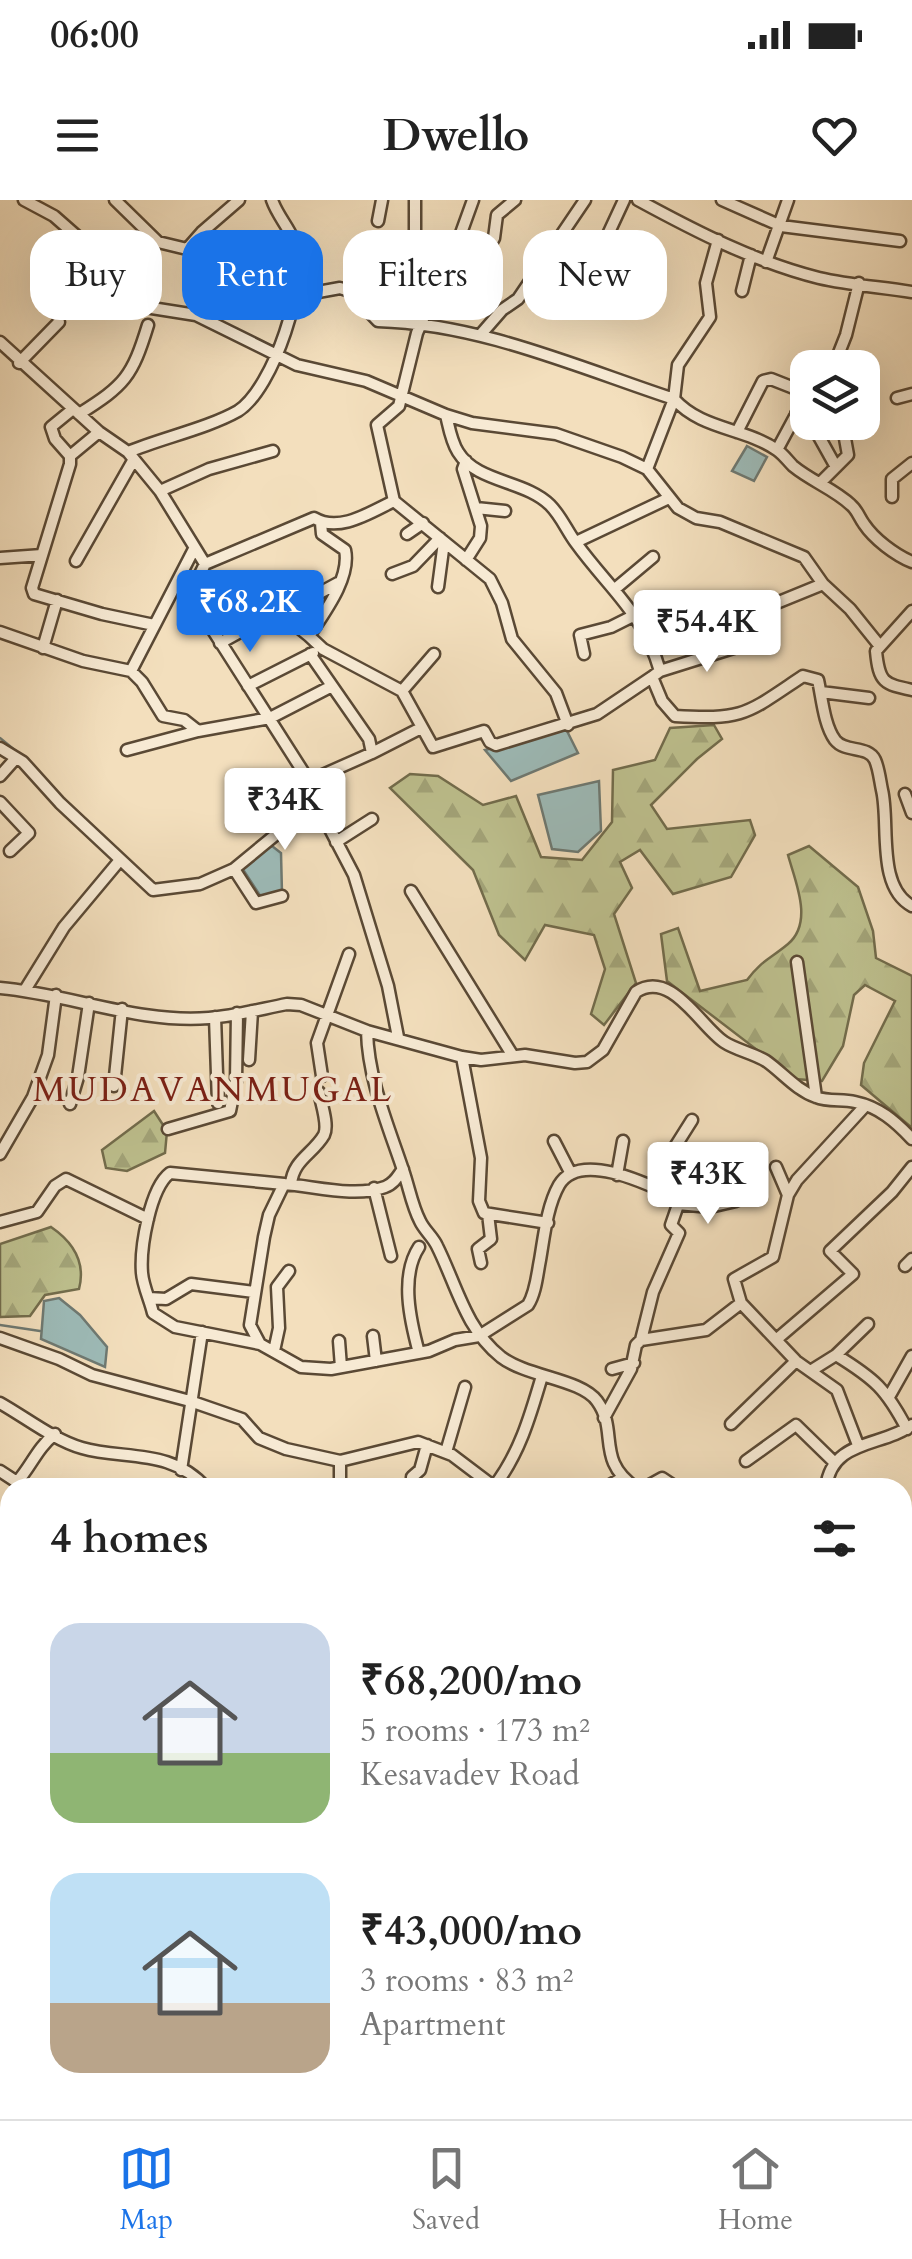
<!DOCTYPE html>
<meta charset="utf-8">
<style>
body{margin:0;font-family:Cardo,serif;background:#f6f6f6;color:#222;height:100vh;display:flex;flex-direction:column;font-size:38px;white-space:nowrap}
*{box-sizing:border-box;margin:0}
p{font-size:32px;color:#767676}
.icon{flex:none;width:55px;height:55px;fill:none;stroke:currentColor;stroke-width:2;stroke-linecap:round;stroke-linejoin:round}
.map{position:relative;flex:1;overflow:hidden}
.sheet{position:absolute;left:0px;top:1278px;width:912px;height:642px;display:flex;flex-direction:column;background:#fff;border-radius:30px 30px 0 0;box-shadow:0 10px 40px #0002}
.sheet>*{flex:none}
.hud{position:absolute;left:30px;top:30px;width:852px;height:90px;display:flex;gap:20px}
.buttons{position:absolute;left:790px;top:150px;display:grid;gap:20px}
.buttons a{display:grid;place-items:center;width:90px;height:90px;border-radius:20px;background:#fff;box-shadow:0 10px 40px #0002;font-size:50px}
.price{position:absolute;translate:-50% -85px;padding:0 22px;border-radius:10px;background:#fff;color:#222;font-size:32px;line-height:65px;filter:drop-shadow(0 2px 5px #0008)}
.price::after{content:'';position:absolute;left:50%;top:60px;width:30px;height:22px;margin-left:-15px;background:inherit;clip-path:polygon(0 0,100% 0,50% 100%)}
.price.selected{background:#1a73e8;color:#fff}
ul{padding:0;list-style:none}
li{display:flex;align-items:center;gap:30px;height:250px;padding:0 50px}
li span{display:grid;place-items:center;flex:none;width:280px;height:200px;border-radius:30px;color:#555}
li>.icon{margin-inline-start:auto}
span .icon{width:120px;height:120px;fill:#fffc;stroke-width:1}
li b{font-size:42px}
h2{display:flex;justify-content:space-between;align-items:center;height:120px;padding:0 50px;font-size:42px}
.chip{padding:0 35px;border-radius:30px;background:#fff;box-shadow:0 10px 40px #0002;font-size:35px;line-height:90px}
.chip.selected{background:#1a73e8;color:#fff}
.status{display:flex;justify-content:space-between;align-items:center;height:70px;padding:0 50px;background:#fff;direction:ltr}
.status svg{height:28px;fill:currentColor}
header{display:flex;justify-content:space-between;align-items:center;height:130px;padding:0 50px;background:#fff;font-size:45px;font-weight:700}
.tab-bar{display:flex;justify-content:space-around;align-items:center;height:140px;border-top:2px solid #e0e0e0;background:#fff;font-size:28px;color:#767676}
.tab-bar a{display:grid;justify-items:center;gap:5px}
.tab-bar .selected{color:#1a73e8}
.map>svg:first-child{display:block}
.forest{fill:url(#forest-firs);stroke:#726c4c;stroke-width:2.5}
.water{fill:#9dbbb8;stroke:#6e7972;stroke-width:2.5}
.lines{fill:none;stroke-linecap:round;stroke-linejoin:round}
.stream{stroke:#6e7972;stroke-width:2.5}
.minor-casing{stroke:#5a4935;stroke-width:15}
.major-casing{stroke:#271708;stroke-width:18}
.minor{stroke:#f7ead4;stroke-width:10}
.major{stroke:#eac07e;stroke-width:12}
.labels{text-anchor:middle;stroke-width:8;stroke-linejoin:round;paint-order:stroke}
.neighbourhood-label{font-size:35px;letter-spacing:2.5px;fill:#7a1f14;stroke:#f7ead4}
</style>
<div class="status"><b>06:00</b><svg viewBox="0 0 49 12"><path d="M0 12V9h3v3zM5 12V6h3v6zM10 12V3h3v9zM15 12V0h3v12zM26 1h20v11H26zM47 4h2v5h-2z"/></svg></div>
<header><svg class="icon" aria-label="menu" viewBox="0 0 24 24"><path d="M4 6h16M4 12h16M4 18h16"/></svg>Dwello<svg class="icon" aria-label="heart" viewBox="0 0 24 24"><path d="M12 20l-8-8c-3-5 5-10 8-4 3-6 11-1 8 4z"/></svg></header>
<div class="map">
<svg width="912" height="1919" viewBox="0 0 912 1919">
<defs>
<pattern id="forest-firs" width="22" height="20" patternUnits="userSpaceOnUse" patternTransform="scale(2.5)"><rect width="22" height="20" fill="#bec18f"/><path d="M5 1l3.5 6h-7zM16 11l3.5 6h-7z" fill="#a3a57a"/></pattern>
</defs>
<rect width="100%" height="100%" fill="#f3dfbd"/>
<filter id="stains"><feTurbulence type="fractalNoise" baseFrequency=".002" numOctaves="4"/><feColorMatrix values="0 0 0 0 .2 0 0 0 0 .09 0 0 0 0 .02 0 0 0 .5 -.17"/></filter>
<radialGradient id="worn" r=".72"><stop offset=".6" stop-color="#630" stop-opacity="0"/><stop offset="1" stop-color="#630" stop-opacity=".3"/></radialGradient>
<path class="forest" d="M714,525L722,539L697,559L651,605L667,629L750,620L755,635L731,677L673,694L640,650L620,662L632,688L614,714L636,783L604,825L591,814L605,769L594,735L545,725L525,760L499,735L473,670L390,588L410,574L438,576L483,605L516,596L541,657L582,660L612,622L613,570L655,560L670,528Z
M809,646L858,687L873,731L876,758L912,776V928L861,885L864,863L895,801L865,785L854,795L843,846L822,881L795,879L667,781L661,734L678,728L700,791L747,780C762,760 770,759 788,744C814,722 795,681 788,655Z
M154,911L167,931L165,953L127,971L106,968L102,950Z
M51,1027C73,1042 86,1062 79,1089L45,1095L30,1116L0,1117V1044Z"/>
<path class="water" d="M106,59L124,78L123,93H110L97,63Z
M747,246L767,257L754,281L732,271Z
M566,529L578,553L511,581L485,550Z
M599,581L601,631L578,652L552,649L538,595Z
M272,646L281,653L282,693L263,700L242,668L262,650Z
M59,1098L80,1115L107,1147L105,1167L41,1139L44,1101Z
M418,1910H460L465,1913L456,1919H418Z"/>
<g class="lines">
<path class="stream" d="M0,538L22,556
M29,561L60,596
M0,1125L40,1131"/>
<g class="minor-casing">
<path id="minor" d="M24,0L54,16L79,38L96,67L106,93L120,103L196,115L297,165L366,181L446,215L472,223L556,234L622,257L647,269L678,308L696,318L720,322L804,357L823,384L850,409L879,445
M115,0L158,42L233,60L275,78L296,96L340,88L349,91L378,121C481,124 577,167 674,199C702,230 743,227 777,250C783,254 788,261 793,266C811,281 834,289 851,305C857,310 859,317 864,324C874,339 895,355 912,362
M415,0V48L429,105L417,133L399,206L377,225L394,301L490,379L502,403L512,439L556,493L568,525
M638,0C695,31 755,62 819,78C849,85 881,87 912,92
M722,0L781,26L900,41
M378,21L382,0
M460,36L473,0
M188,48L202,32L239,0
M485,54L494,38L497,15L515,0
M766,62L788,0
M593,66L598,71L633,77
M585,84L624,0
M742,91L751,55
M482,133L502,110L518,99L585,0
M0,142L99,232L128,252L160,291L205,364L199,376L200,387L214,432L309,581L320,610L354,675L388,786L398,837
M19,163L59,122
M833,168L846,135L859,83
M897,198L912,194
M73,209L51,227L55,239L70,256V264L32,388L34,394L102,414L154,425
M79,214C125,185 132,177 148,125
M796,214L817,233L836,267
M446,215C449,227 451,241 458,252C477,283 525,280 550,305C561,316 567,331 576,343C610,390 643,412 660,471L652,477L662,501L675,516C745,520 746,514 803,476L818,480C822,498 824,525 835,540C845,553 868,545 875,560C879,569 880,581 882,590C890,623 876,687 912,706
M737,232L763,181L771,179L804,192L805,198L777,250
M128,252C162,238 208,228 238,211C273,189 310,80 294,41C288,26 277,15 272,0
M70,256L99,232
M647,269L674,199L678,165L710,117L706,83L718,40
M821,282L848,255L842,222
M160,291L209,269L273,251
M892,297V279L912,263
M476,308L505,311
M321,323L322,334L345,350C351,378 324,413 309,436L323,449L402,491L433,547L484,531L490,542L496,545L597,514L652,477
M407,334L423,323
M576,342L669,298
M0,358L42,355
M466,360L480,338L481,326L463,269L466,261
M76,361L134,259
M205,364L314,318C339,333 369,313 394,301
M392,374L413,366L440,338
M438,387L444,342
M616,388L653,357
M912,411L876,451C879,483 884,484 912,490
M0,432L83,461L131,471L194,349
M309,436L293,423L288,410L338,383
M695,436L823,384
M220,443L267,417
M43,448L57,400
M584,454L580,435L611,427L635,415
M131,471L142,482L163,516L184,520L198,531L270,518L332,486
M660,471L743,445
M248,486L313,453
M402,491L434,454
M821,492L869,498
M0,548L23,562L60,603L153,690L200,684L234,669L256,703L282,696
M127,550L198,531
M372,553L421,528
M0,576L16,558
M309,581L372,553L369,539L310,454
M905,594L912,613
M0,602L29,633L10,651
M336,642L372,619
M234,669L290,623L320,610
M411,691L513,856
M797,762L816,897
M0,788C69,794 140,824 209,818C235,816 261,809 287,804L301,805L367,831L462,857L481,860L525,855L575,863L587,862L603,850L636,792C671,769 700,826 724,842C736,850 753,853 766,861C783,873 796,890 816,897C828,902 842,899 855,902C879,907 895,921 912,939
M25,790L64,727L120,660
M215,817L218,903
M367,831C368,879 388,925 403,970C409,987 412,1006 420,1021C424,1030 433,1037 437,1046C457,1086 465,1128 501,1157C527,1177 581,1179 597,1201C619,1231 595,1260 636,1288
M462,857L481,958L479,1001L484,1013L548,1023
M249,860L252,811
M322,876L317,843L349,754
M114,886L122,809
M70,904L78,877L89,803
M168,929L230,911L236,881L237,813
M554,941L570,972
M0,954L33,897L48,855L56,795
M776,967L788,995
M403,969C398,976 394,984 385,987C355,998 314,986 284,984L269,1015L264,1037L250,1125L260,1144L301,1167L331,1169L429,1151L455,1140L479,1136L528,1105C536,1092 537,1075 540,1060C544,1037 547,1006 559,985C580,949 652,986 680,999L671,1025L679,1033L653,1092L641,1140
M617,975L623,941
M291,984C293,960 313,954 324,935C329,925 321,903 319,892
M651,985L692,920
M374,988L391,1056
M680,999L736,960
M678,1004L710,1007L736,1001
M0,1022L37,1012L55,986L66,979L148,1019
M481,1063L478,1049L491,1039L488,1014
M905,1066L912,1059
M149,1098L166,1099L191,1084L254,1092
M741,1103L796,1161L837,1190L858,1245
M373,1136L376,1161
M0,1138L59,1159L92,1175L190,1201L242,1219L259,1238L286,1249L340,1261L418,1242L452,1255L493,1286
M777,1139L853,1074L830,1051L892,992L912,967
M339,1141L341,1167
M260,1144L175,1127L153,1113C150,1100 143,1086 142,1073C140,1048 150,988 170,973L284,984
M274,1151L279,1128L277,1087L289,1071
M419,1153C410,1120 400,1076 419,1047
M836,1155C875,1179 886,1189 907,1229
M612,1169L634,1163
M812,1170L836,1155L868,1124
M890,1195L912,1156
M0,1203C25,1217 54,1240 82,1248C123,1260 172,1248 206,1288
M604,1218L631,1169L636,1145L641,1140L706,1130L741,1103L734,1079L773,1057L788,995L797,980L865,906
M731,1224L796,1161
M446,1252L465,1187
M340,1261V1288
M746,1261L796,1225L835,1263
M181,1270L202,1132
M0,1271L26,1288
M17,1282C32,1265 37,1248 55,1234
M412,1288V1277L420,1270L427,1245
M493,1288C519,1255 530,1217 542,1176
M605,1288L622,1278
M644,1288L662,1278L677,1288
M826,1288C831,1239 882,1247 912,1225
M902,1333L912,1323
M0,1347L10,1320
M902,1358L912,1376
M0,1373L10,1382
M902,1468L907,1465
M0,1489L10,1467
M902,1562L912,1563
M0,1602L10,1604
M902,1644L912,1633
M0,1726L10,1711
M0,1849H10
M270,1910L271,1919
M594,1910L601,1919
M724,1910L733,1919
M774,1910L781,1919
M118,1919L123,1910
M338,1919L341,1910
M361,1919L366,1910
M474,1919L479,1910"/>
</g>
<g class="major-casing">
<path id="major" d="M902,1769L912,1759
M751,1919L762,1910"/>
</g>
<use href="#minor" class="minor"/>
<use href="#major" class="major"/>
</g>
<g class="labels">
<g class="neighbourhood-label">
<text x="213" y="901">MUDAVANMUGAL</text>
</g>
</g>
<rect width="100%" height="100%" filter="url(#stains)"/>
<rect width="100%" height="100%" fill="url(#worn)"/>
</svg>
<div class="buttons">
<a><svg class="icon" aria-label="layers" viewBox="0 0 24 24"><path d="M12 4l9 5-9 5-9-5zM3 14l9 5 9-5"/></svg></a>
</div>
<b class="price selected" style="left:250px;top:455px">₹68.2K</b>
<b class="price" style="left:707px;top:475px">₹54.4K</b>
<b class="price" style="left:285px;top:653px">₹34K</b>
<b class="price" style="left:708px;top:1027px">₹43K</b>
<div class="hud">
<a class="chip">Buy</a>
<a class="chip selected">Rent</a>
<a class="chip">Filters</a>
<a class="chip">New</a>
</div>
<section class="sheet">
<h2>4 homes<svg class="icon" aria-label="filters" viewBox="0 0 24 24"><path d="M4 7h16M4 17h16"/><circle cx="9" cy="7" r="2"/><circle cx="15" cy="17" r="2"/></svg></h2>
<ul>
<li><span style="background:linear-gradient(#c9d6e8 65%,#8fb573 0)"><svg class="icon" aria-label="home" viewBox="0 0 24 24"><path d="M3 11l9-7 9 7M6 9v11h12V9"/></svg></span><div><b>₹68,200/mo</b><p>5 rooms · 173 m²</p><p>Kesavadev Road</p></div></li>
<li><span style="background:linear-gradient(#bfe0f5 65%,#b9a48a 0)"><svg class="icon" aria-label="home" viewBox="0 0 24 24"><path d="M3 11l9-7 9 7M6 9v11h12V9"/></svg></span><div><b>₹43,000/mo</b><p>3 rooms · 83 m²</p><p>Apartment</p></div></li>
</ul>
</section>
</div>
<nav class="tab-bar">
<a class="selected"><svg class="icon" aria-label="map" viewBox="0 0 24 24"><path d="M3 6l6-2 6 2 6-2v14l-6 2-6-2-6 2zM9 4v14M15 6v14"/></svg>Map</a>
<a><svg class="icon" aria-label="saved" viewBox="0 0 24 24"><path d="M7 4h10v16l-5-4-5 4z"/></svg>Saved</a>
<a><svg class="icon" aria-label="home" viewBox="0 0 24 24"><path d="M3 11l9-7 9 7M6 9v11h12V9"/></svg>Home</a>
</nav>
